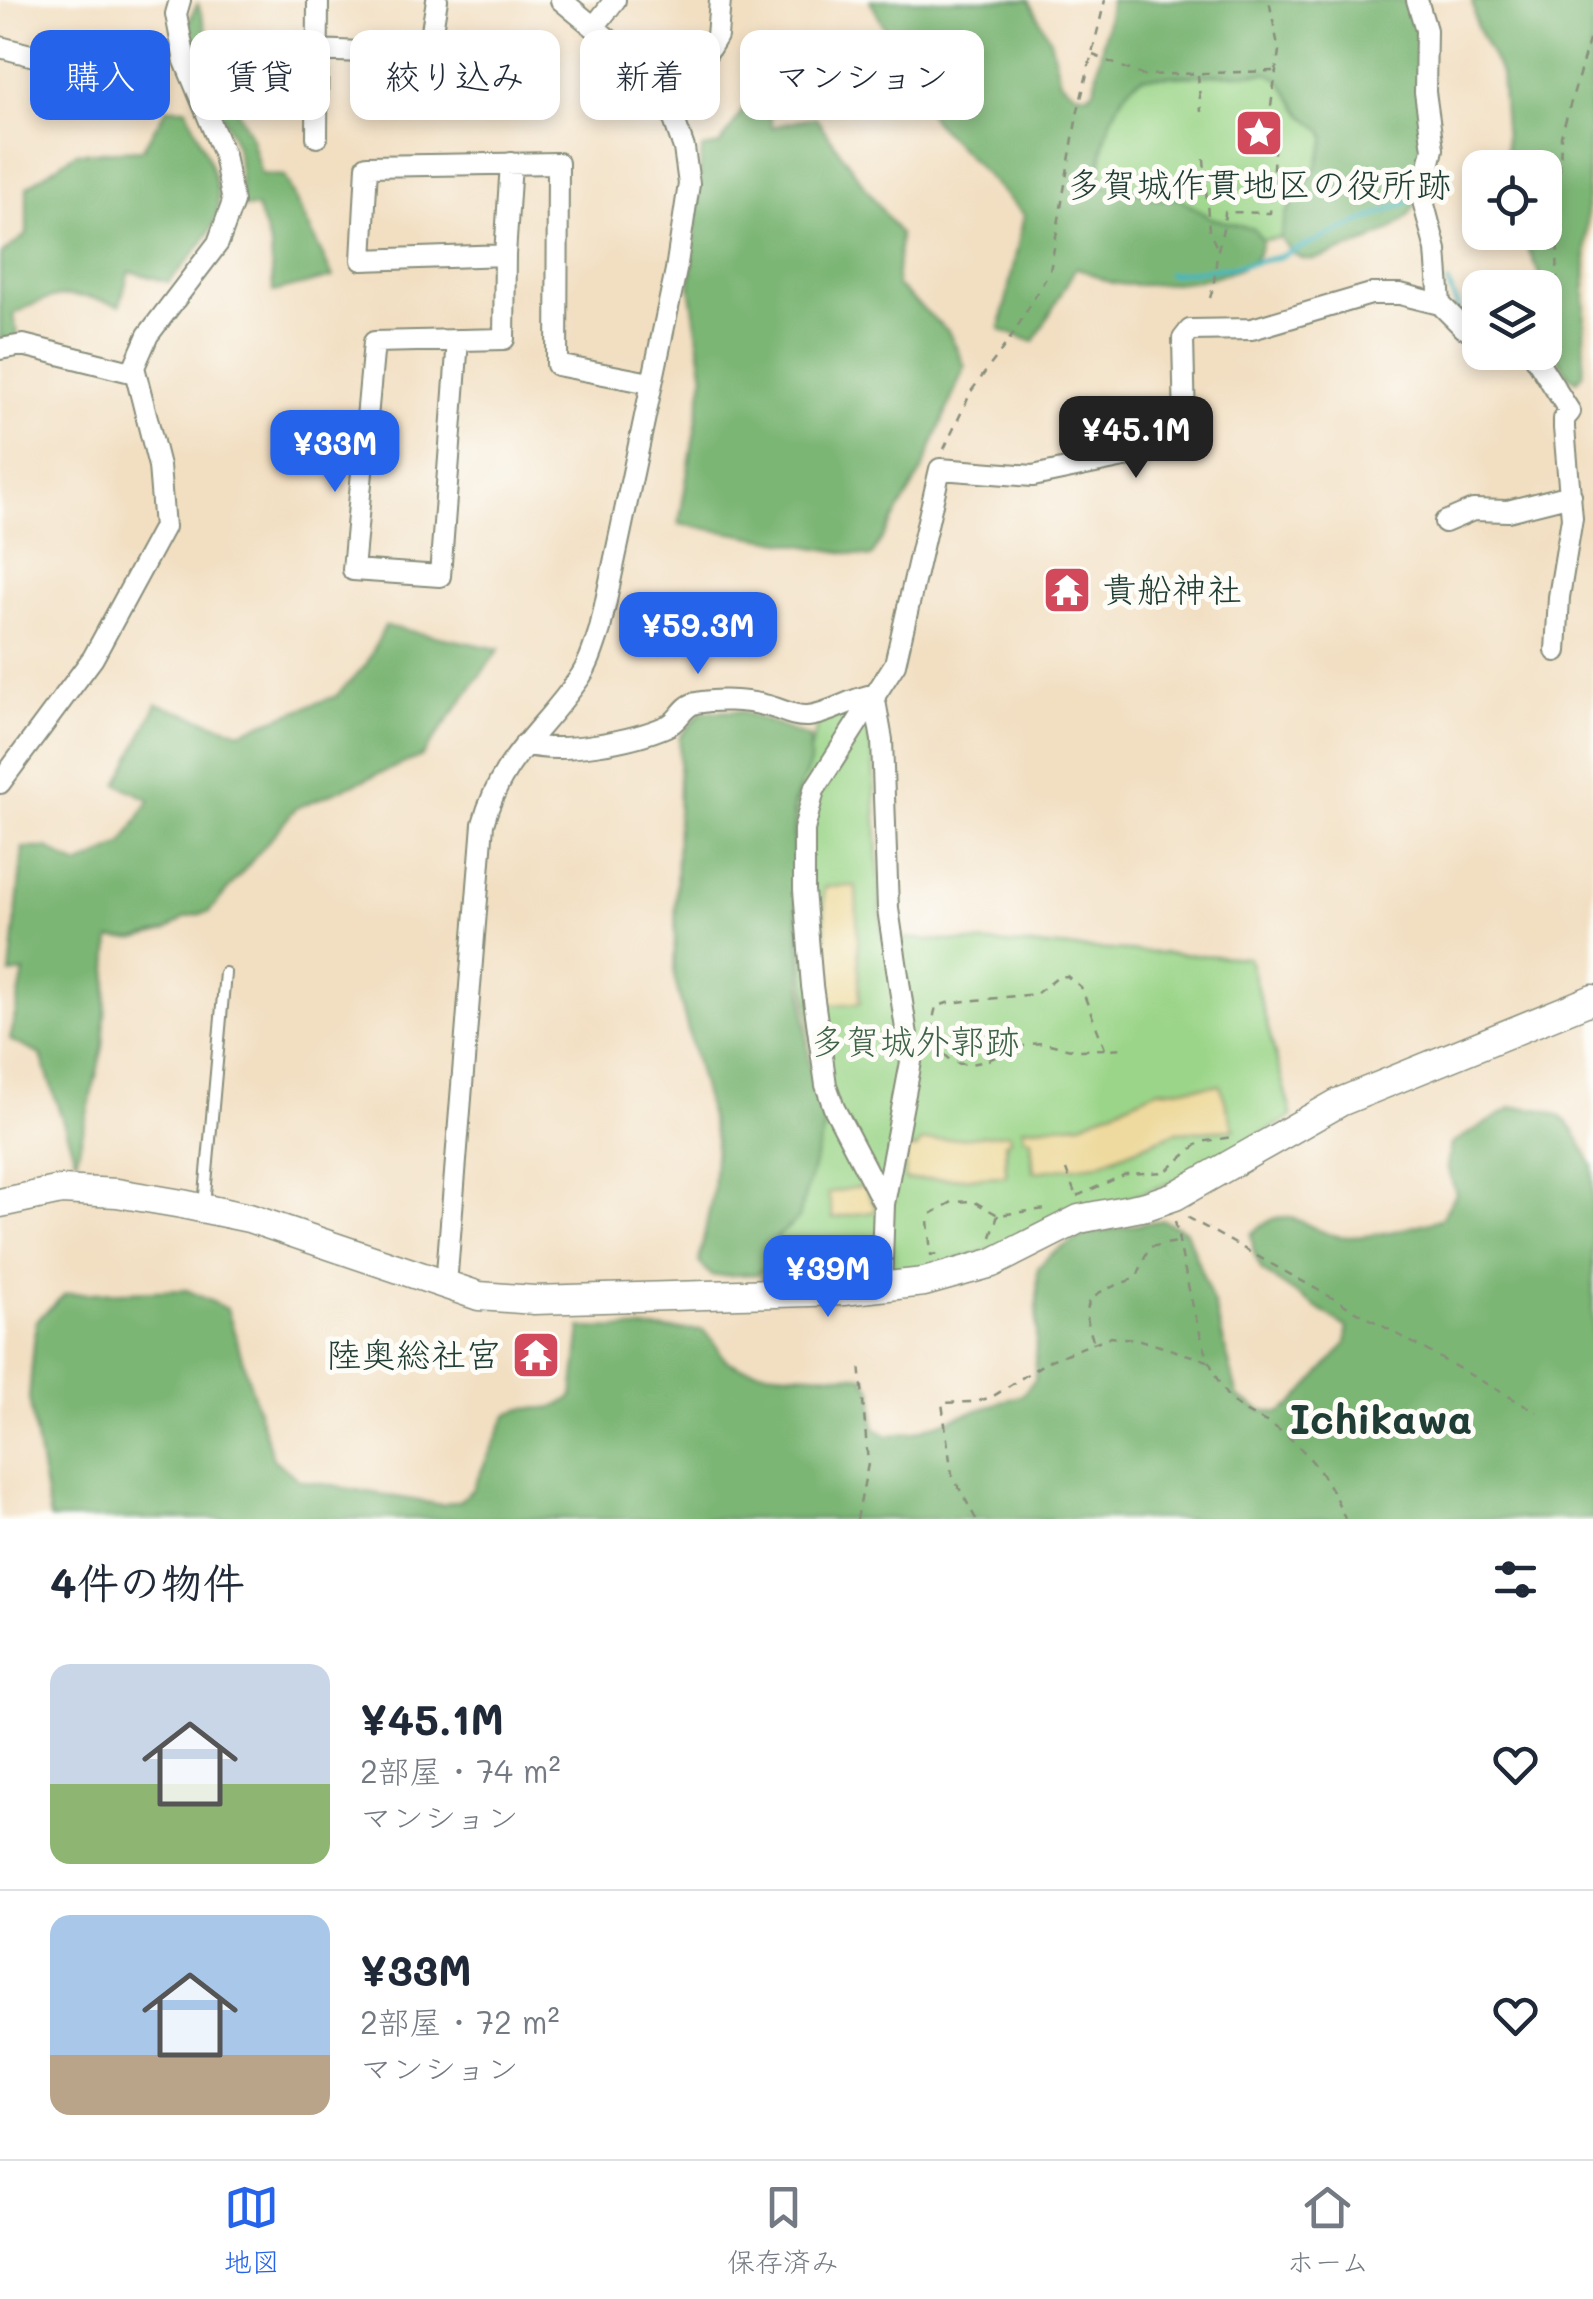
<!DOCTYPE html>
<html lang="ja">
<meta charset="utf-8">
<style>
body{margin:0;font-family:Mali,"Klee One",sans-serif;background:#f6f6f7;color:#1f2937;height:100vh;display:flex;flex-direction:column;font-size:38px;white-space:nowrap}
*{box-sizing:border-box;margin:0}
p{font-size:32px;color:#747a83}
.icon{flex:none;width:55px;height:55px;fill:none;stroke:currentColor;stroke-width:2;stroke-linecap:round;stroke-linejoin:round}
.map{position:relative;height:1519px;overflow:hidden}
.side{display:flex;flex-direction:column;background:#fff;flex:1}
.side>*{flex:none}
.hud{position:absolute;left:30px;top:30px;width:1000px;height:90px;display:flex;gap:20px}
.controls{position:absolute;left:1462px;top:150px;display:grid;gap:20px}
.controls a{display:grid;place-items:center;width:100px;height:100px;border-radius:20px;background:#fff;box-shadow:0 5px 15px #0003;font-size:50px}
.price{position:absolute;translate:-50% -85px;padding:0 22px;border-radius:20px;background:#2563eb;color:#fff;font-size:32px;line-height:65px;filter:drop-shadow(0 2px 5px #0008)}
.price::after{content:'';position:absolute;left:50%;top:60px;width:30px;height:22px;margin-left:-15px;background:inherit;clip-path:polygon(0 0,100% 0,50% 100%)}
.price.current{background:#222;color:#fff}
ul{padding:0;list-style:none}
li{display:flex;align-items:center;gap:30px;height:250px;padding:0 50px}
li+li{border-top:2px solid #e0e1e3}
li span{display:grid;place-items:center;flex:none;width:280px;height:200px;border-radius:20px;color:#555}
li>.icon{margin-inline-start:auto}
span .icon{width:120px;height:120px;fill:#fffc;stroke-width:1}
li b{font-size:42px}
h2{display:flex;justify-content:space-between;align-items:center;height:120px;padding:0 50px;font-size:42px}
.chip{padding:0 35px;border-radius:20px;background:#fff;box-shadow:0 5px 15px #0003;font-size:35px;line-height:90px}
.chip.current{background:#2563eb;color:#fff}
.menu{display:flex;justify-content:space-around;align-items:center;height:140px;border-top:2px solid #e0e1e3;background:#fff;font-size:28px;color:#747a83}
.menu a{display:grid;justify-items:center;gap:5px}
.menu .current{color:#2563eb}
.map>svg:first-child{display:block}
.green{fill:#9bd589;stroke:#5d895e;stroke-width:2.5;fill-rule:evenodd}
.forest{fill:#7cb675;stroke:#4e7a54;stroke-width:2.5}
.sand{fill:#eeda9e;stroke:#868c69;stroke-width:2.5}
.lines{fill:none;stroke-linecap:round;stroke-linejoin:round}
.stream{stroke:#46b6bd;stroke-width:5}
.lane-casing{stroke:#888e7b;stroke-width:14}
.street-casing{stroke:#888e7b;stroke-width:24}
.secondary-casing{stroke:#888e7b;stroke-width:31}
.path{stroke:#888e7b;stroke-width:2.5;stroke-dasharray:8 8;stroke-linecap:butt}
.lane{stroke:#fff;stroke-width:10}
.street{stroke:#fff;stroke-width:20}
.secondary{stroke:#fff;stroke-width:28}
.labels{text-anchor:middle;stroke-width:10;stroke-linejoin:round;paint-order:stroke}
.poi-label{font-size:35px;fill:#1f3d34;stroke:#fdfcf7}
.park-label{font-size:35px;fill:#3e6349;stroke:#fdfcf7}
.quarter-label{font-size:40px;font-weight:bold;fill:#1f3d34;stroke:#fdfcf7}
</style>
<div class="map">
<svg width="1593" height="1519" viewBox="0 0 1593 1519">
<rect width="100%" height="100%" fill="#fdfcf7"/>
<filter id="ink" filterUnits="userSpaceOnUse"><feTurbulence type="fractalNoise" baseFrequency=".01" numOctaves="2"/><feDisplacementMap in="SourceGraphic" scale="20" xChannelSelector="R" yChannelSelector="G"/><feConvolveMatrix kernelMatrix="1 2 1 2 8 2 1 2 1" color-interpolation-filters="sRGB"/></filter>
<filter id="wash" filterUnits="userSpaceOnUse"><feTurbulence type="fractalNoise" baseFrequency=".0048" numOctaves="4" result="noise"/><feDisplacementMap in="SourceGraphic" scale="40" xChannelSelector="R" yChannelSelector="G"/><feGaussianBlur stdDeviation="2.25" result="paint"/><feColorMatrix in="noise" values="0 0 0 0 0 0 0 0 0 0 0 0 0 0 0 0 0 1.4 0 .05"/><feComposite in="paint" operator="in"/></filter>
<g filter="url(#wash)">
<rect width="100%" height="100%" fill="#f2dfc2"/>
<path class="green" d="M1268,73L1279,79L1303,115L1323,131L1326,138L1317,166L1286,214L1280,238L1262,240L1254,229L1211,218L1178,198L1157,199L1130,188L1103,186C1094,160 1115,88 1143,77Z
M841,714L866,720L873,756L882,937L1249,958L1292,1117L1175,1181L1001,1247L888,1279L761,1278L815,1064L796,890V804L819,719ZM1188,1088L1234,1128L1176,1132L1117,1157L1033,1172L1031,1138L1024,1136L1023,1128L1082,1123L1158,1090ZM1006,1141V1176L906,1180V1149Z"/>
<path class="forest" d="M870,0H1029L1050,39L1060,81L1075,93L1088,94L1094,89L1111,0H1413C1418,46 1441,185 1406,218C1388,235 1361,245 1338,252C1307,263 1300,264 1280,238L1286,214L1317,166L1326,138L1322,130L1303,115L1279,79L1267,73L1143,77C1115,89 1093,160 1103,186L1130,188L1157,199L1178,198L1211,218L1254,229L1262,240C1261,248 1259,256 1252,261C1228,281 1143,289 1113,283C1101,280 1088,272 1076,267L1034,342L1000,330L1024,215L933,120Z
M1472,0H1593L1583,373L1577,381L1568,375L1545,336V288L1521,233L1545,232V168L1508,167L1501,74L1477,27Z
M198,4L221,79L250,134L261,174L284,176L333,277L273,292L271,247L257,208L242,207C240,189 241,168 237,151C227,105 164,51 198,4Z
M520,40L546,43L545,49L527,50L513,96L444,89L446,63L480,66Z
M762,81L772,127L815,117L900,235L896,285L948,331L965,366L921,473L871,557L679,524L704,377L690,286L702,148L720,145Z
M167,108H186C198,135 227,191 216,219C206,243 186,262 169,282L129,271L120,305C76,292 55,290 13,315L18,337L0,339V255L27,234V187L76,153L142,150Z
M385,626L499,649L422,756L296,808L209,912L186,917L166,931L136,939H110L103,1047L76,1161L41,1055L10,1040L24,972L10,974L23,848H48L78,866L123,844L150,800L118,784L157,704L240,732L336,696L366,665Z
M740,711L810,738V764L793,805L794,879L809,1061L823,1110L824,1129L798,1219L776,1238L768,1263L757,1274L712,1276L699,1262L713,1191L716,1141L674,976L680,737L701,712Z
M1513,1107C1568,1109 1569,1121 1593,1166V1519H50L29,1398L36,1321L65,1294L187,1290L227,1309L273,1459L299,1480L442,1505L459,1501L473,1489L507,1415C529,1400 548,1419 573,1396L581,1328L703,1330C717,1341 717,1351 726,1360C743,1376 835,1373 864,1377L873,1391L874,1428L888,1436L914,1432L1022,1395L1035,1379L1038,1268L1050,1255L1085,1234L1163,1220L1186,1231L1214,1305L1238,1397L1261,1410L1279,1413L1293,1404L1346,1344L1347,1328L1262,1271L1254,1253L1251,1234C1291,1194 1307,1238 1350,1237C1381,1236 1411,1227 1441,1219L1456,1194L1447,1166L1451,1144Z"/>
<path class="sand" d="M856,886L860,1003L827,1005L824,887Z
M1220,1085L1234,1129L1176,1132L1097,1164L1034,1172L1031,1138L1024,1137L1023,1128L1082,1123L1158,1090Z
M1009,1133L1010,1140L1005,1142L1006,1176L905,1180L906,1149H917L921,1142Z
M864,1186L877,1211L833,1218L828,1193Z"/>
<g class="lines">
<path class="stream" d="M1168,274L1233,267L1279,257L1408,202L1413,195
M1448,283L1458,309"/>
</g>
</g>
<g filter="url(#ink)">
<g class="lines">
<g class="lane-casing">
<path id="lane" d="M204,1206L225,973"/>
</g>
<g class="street-casing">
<path id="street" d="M1417,0L1426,30L1425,92L1433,149L1422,197L1436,250L1440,304L1464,328L1480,333
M594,27L615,0
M0,47L57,62L75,83
M316,50L428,55L437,0
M648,76L660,71L697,69L717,36L720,0
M317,137L318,0
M505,255L362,260L367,166L558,163L557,365L650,383
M458,340L440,576L353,570L374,342L504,339L505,255L511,163
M0,349L23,345L135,373
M1532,352L1570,412L1564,419V428L1572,518L1559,597L1556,651
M1445,522L1473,510L1508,511L1571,495
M874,695L882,740L888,909L911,1062L884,1204L881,1288
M525,744C560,755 633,741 667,726C680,721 682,706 696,703C717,699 744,700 764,705C780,708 791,717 808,716C830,714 851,698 874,695
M0,783L93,658L164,527L159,466L134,367L148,335L218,243L233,202L224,155L185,61L176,14L180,0
M884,1204L834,1108L826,1085L812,986L804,890V830L814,790L895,664L940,469L1033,476L1172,447L1182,438L1185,424L1183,339L1190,330L1252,329L1371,294H1400L1440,304
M446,1285L483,824C501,758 541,733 578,680C589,665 594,647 600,629L676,270L689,184L684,148L669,105L641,66L561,0"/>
</g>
<g class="secondary-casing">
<path id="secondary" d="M0,1203L61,1190L117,1193L182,1204L249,1218L479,1296L534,1300L843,1291L924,1282L992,1263L1079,1219L1146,1206L1175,1196L1340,1102L1593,999"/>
</g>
<path class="path" d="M1093,55L1142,75L1276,71
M1198,75L1201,112
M1204,159L1209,231L1217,248
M1210,298C1215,283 1215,270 1217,255C1220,239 1224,230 1225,212L1270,213L1275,137L1271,106L1279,51L1269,0
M1551,347L1549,322L1557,276L1561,136L1592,30
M944,449L972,390L1012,336L1050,271L1077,115L1105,0
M1105,1049L1081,987L1067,976L1057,977L1036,994L947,1003L936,1007C929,1030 934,1049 955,1063C988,1068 1001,1050 1032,1044C1049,1041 1063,1049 1080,1050L1128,1048
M1066,1170L1076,1196
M1077,1196L1126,1174L1165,1172L1200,1142L1232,1137
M1187,1217L1537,1412
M1175,1221C1184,1264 1202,1377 1235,1404C1246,1414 1263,1419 1275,1427C1308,1449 1331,1483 1345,1519
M991,1237L998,1215
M937,1254L931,1255L928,1220L931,1214L952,1202L973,1201L998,1215L1047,1209
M1093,1340C1075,1290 1100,1294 1137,1277L1149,1247L1177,1242
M857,1519L868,1464L860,1362
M976,1519L952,1475L942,1403L974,1402L992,1397L1048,1361L1109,1337L1137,1339L1211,1362"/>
<use href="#lane" class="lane"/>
<use href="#street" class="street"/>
<use href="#secondary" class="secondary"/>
</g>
</g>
<defs>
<g id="sight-square" transform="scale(2.5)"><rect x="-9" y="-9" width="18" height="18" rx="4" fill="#d1495b" stroke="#fdfcf7"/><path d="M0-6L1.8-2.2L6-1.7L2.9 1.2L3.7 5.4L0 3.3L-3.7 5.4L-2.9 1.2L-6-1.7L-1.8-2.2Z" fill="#fff"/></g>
<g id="temple-square" transform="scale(2.5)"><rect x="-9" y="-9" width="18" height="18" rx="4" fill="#d1495b" stroke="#fdfcf7"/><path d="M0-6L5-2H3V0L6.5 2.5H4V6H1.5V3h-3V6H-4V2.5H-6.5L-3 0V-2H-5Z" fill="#fff"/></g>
</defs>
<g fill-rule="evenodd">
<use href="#sight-square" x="1259" y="133"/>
<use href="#temple-square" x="1067" y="590"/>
<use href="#temple-square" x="536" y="1355"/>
</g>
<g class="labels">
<g class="poi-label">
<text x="1259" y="197">多賀城作貫地区の役所跡</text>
<text x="1102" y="602" text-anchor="start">貴船神社</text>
<text x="501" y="1367" text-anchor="end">陸奥総社宮</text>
</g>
<g class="park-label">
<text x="915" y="1054">多賀城外郭跡</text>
</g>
<g class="quarter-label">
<text x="1381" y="1434">Ichikawa</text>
</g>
</g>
</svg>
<div class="controls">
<a><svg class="icon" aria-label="locate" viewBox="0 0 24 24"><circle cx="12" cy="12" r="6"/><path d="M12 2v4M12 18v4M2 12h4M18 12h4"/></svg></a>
<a><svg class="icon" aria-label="layers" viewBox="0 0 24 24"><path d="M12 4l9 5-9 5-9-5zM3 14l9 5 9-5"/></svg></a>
</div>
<b class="price current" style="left:1136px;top:481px">¥45.1M</b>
<b class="price" style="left:335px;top:495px">¥33M</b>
<b class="price" style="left:698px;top:677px">¥59.3M</b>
<b class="price" style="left:828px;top:1320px">¥39M</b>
<div class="hud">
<a class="chip current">購入</a>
<a class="chip">賃貸</a>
<a class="chip">絞り込み</a>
<a class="chip">新着</a>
<a class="chip">マンション</a>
</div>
</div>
<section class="side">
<h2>4件の物件<svg class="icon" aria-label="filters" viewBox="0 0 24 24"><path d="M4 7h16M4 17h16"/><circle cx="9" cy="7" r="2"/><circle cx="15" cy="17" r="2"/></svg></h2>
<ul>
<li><span style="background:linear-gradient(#c9d6e8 60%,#8fb573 0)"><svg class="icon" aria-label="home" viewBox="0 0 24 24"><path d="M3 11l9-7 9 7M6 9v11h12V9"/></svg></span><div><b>¥45.1M</b><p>2部屋 · 74 m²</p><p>マンション</p></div><svg class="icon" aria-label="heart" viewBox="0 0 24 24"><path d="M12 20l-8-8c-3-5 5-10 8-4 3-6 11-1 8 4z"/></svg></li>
<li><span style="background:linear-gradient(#a9c7e8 70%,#b9a48a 0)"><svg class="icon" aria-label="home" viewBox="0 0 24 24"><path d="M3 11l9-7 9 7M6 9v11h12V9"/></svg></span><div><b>¥33M</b><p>2部屋 · 72 m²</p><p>マンション</p></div><svg class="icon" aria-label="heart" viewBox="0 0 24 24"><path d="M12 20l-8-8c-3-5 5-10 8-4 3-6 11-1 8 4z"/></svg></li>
</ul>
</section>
<nav class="menu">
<a class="current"><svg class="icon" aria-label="map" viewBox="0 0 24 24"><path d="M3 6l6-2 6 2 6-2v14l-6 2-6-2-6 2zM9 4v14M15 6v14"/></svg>地図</a>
<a><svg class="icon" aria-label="saved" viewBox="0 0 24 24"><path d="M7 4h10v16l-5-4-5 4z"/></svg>保存済み</a>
<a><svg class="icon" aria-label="home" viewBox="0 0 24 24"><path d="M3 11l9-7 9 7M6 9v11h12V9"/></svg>ホーム</a>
</nav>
